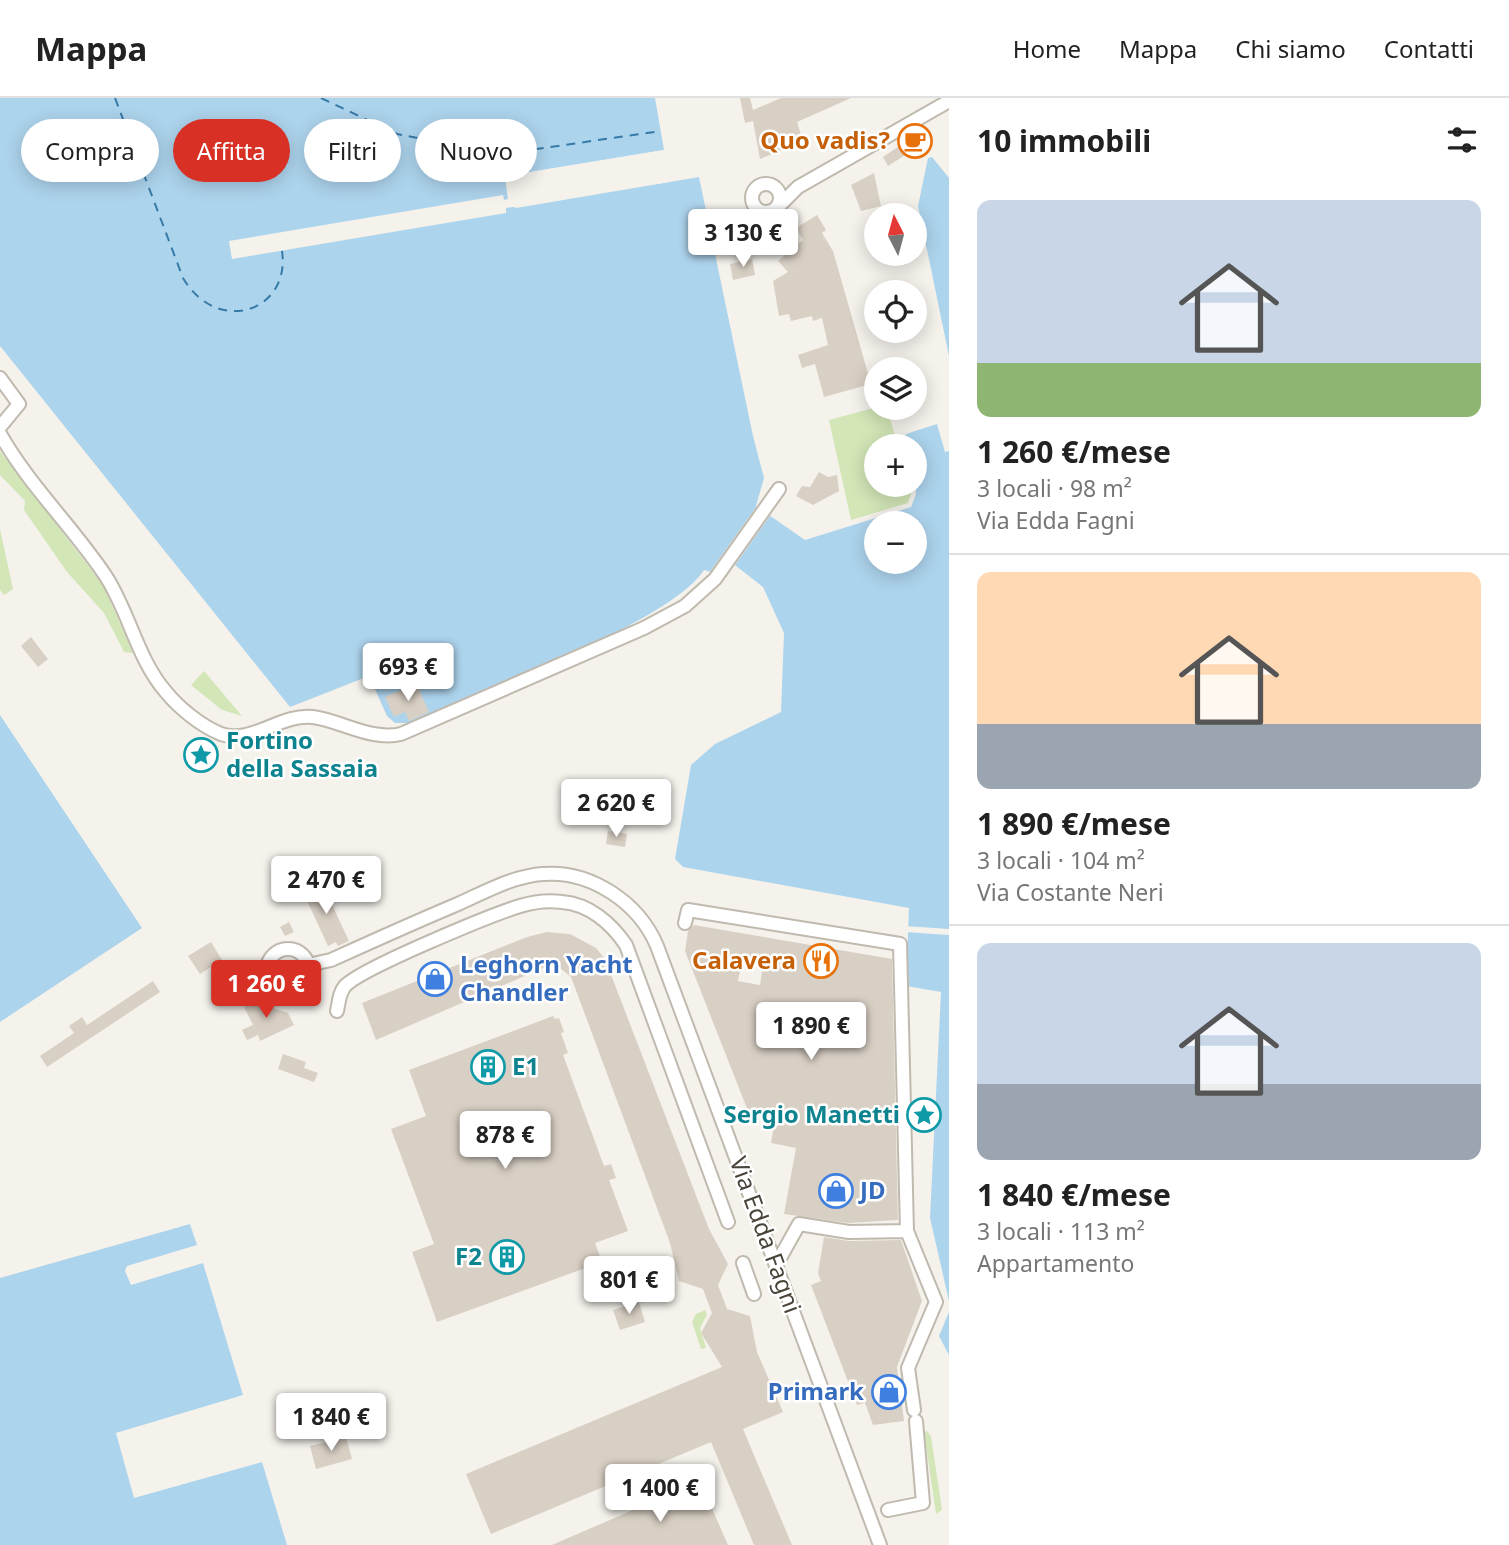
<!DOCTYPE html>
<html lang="it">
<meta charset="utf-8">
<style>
body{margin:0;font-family:"Noto Sans",sans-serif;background:#f6f6f6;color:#222;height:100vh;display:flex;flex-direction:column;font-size:26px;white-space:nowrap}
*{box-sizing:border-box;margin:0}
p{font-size:23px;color:#767676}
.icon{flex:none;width:38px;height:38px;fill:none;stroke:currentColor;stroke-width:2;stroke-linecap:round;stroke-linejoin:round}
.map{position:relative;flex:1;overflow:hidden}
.drawer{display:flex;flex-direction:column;background:#fff;width:560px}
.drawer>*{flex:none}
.top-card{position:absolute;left:21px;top:21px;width:665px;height:63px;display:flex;gap:14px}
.needle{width:46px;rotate:354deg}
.buttons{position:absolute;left:864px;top:105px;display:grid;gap:14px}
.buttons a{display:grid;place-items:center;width:63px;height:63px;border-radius:50%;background:#fff;box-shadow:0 4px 18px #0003;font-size:35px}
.price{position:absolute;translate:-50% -60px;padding:0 16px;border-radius:7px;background:#fff;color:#222;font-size:23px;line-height:46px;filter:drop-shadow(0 2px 4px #0008)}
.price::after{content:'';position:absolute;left:50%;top:42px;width:21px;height:16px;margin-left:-10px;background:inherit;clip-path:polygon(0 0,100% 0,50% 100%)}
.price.current{background:#d93025;color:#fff}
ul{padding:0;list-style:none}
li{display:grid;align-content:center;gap:14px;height:371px;padding:0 28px}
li+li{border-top:2px solid #e0e0e0}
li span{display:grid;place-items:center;height:217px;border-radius:14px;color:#555}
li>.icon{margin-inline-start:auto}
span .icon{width:126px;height:126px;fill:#fffc;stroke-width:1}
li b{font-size:30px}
h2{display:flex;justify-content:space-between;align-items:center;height:84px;padding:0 28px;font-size:30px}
.chip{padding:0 24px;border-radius:32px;background:#fff;box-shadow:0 4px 18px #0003;font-size:24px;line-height:63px}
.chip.current{background:#d93025;color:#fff}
header{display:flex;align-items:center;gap:42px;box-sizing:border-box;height:98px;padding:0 35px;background:#fff;border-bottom:2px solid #e0e0e0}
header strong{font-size:33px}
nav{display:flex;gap:38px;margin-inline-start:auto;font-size:24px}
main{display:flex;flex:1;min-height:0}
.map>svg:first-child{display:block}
.green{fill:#d2e6b7}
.water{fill:#add4ed;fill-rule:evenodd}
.pier{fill:#f5f2ec}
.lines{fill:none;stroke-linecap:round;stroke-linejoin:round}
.ferry{stroke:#367aa7;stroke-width:2;stroke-dasharray:9 7;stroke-linecap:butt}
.building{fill:#d9d0c5;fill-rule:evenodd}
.minor-casing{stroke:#c0b9ae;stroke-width:16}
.minor{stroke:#fff;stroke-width:12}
.labels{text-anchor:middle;stroke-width:5;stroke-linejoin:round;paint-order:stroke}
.food-label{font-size:24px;font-weight:bold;fill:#c56008;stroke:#fff;text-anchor:end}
.culture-label{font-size:24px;font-weight:bold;fill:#0d838f;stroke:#fff;text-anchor:start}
.shop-label{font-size:24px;font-weight:bold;fill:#366cbe;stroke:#fff;text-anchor:start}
.street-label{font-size:24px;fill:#494339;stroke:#fff}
</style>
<header>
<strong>Mappa</strong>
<nav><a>Home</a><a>Mappa</a><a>Chi siamo</a><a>Contatti</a></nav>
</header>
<main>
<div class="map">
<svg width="949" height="1447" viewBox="0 0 949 1447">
<rect width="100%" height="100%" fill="#f5f2ec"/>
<path class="green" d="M877,309L887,310L898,348H877V387H909L911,396L908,405L851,422L829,322Z
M0,353L103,487L133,555L124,554L104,515L67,474L24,412L25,403L0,377Z
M0,431L13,491L4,497L0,492Z
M204,573L242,618L222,612L191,587Z
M705,1212L707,1217L700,1230L706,1250L701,1251L692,1224L696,1216Z
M927,1333L931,1338L942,1412L936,1416L924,1334Z"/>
<path class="water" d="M0,0H655L664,52L512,77L506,85L509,106L516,110L699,79L753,338L764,380L756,408L805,442L911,409L916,396L915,348H903L906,336L937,326L945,354L949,353V1203L930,1120L941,894L906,888L909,810L683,769L675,761L691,667L715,646L781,614L784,535L763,489L722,457L711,474L704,472C670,525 474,596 409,625H395L387,618L369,578L290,609L0,248ZM877,425H915V464H877Z
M932,59L949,80V258L918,108L928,60Z
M0,617L142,830L0,924Z
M190,1126L197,1147L127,1168L125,1173L131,1187L203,1165L243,1297L116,1335L134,1400L262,1364L287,1447H0V1180Z
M949,1214V1257L939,1238Z"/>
<path class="pier" d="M664,52V55L514,80L510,86L512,101L517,106L669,81V84L506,110V115L232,161L229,143L503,97L504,102L508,101L506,85L512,77Z
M759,405L772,415L733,470L723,462L715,473L712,471Z
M905,828L949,831V837L905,834Z"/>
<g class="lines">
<path class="ferry" d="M115,0L183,180C217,238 291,214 282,153
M321,0L397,36L502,56L661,33"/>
</g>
<path class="building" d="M740,0H750L753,12L781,0H851L797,24L803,43L760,61L753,23L745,25Z
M926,30L932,40L888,68L883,59Z
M874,75L881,108L861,113L851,87Z
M817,117L826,132L822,135L833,153L871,286L824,299L815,266L802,270L798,257L828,247L822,220L813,223L812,218L791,223L789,216L779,218L773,183L788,174L778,163L803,142L796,130Z
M752,161L755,177L733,182L730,166Z
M819,374L828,379L837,377L839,393L813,407L796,398L802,388L810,389Z
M31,539L48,561L38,569L21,548Z
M416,585L429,614L409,623L405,614L394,619L385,599Z
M608,733L627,736L625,749L606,746Z
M322,785L349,843L338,848L336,844L328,848L303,794Z
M289,824L294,834L285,838L280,829Z
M694,827L892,861L898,1122L848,1125L784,1116L796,1050L771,1045L776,1016L748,1013L685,853L688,833ZM742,863L763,867L760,887L738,883Z
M547,834L570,836L596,850L605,861L709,1131L728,1166L718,1187L727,1211L750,1218L757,1254L783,1314L743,1331L792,1447H754L711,1344L491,1436L466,1376L722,1269L701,1235L712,1215L703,1191L679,1183L670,1145L571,879L560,870L548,868L376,942L362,905L527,839Z
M211,844L222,862L200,876L188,858Z
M153,883L160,894L47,969L40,958L74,935L69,928L82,919L87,927Z
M266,899L272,910L288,915L294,927L260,943L258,937L247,942L242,932L253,927L244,909Z
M553,918L555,921L559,920L564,934L561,935L568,955L563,957L604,1068L611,1066L616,1080L609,1082L628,1133L595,1145L602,1164L437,1224L412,1154L434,1146L391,1031L426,1018L409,972Z
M283,956L306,964L304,970L318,975L314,984L278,971Z
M824,1139L849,1143L901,1142L922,1203L897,1269L904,1323L873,1327L865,1305L857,1307L811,1187L821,1183L818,1175Z
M639,1204L645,1224L620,1232L613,1212Z
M346,1339L352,1361L316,1371L310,1348Z
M700,1383L728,1447H552Z"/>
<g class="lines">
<g class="minor-casing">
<path id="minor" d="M752 100a14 14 0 1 1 28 0a14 14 0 1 1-28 0Z
M776,111L798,89L949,3
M0,280L19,306L0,329
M0,336C29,387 72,428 105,477C129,513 137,561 166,594C179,610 201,628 221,636C251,647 281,615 313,619C342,623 371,643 401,636L644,530L685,508L715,481L779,391
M685,825L688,812L900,846L907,1133
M267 872a21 21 0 1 1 42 0a21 21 0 1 1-42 0Z
M308,867L331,862C373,843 415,824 458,806C485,794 513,778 543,776C591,772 639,805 657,848L880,1447
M337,913C339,904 339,895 345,888C362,870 491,817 520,808C533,804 548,802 562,804C589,806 611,825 626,847L728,1124
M743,1165L754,1196
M776,1167L799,1126L849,1134L907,1133L936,1204L908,1270L914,1312
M888,1412L923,1405L916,1323"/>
</g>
<use href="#minor" class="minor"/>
</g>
<defs>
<g id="cafe-ring" transform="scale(1.75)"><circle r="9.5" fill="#fff" stroke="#e8710a" stroke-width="1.5"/><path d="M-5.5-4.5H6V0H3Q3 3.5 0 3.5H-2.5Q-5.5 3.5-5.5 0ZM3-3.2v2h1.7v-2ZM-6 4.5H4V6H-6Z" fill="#e8710a"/></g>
<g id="sight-ring" transform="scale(1.75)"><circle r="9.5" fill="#fff" stroke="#0f9aa8" stroke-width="1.5"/><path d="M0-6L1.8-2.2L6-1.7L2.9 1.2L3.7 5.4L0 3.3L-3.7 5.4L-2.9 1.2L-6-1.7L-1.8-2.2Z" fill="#0f9aa8"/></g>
<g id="restaurant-ring" transform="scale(1.75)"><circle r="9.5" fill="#fff" stroke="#e8710a" stroke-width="1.5"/><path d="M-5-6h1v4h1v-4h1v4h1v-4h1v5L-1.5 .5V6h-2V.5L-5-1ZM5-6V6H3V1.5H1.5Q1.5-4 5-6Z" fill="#e8710a"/></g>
<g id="shop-ring" transform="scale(1.75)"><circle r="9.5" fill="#fff" stroke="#3f7fe0" stroke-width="1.5"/><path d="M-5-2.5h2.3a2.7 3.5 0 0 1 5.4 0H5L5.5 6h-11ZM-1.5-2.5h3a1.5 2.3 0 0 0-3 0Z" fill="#3f7fe0"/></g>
<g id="building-ring" transform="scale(1.75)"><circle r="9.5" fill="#fff" stroke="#0f9aa8" stroke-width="1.5"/><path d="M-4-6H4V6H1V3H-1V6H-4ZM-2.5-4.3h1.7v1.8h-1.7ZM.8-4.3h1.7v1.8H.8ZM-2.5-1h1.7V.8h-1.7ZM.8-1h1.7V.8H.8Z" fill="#0f9aa8"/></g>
</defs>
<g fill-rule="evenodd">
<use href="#cafe-ring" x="915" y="43"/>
<use href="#sight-ring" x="201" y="657"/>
<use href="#restaurant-ring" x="821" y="863"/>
<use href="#shop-ring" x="435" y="881"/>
<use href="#building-ring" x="488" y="969"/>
<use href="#sight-ring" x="924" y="1017"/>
<use href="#shop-ring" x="836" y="1093"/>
<use href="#building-ring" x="507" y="1159"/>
<use href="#shop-ring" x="889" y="1294"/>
</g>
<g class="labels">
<g class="food-label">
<text x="890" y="51">Quo vadis?</text>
<text x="796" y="871">Calavera</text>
</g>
<g class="culture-label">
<text x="226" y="651">Fortino<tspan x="226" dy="28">della Sassaia</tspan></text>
<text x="512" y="977">E1</text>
<text x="900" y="1025" text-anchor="end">Sergio Manetti</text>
<text x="482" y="1167" text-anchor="end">F2</text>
</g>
<g class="shop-label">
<text x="460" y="875">Leghorn Yacht<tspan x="460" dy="28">Chandler</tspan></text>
<text x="860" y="1101">JD</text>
<text x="864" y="1302" text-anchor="end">Primark</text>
</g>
<g class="street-label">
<text transform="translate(765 1137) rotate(70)" y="8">Via Edda Fagni</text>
</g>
</g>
</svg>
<div class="buttons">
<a><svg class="needle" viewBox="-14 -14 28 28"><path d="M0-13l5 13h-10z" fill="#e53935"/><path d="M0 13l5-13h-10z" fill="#767676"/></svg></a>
<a><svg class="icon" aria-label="locate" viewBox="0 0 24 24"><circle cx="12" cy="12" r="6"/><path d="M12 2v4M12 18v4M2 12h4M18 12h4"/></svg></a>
<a><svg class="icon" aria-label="layers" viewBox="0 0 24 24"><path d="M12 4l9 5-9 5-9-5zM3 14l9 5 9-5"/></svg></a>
<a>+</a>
<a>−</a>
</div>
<b class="price" style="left:743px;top:171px">3 130 €</b>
<b class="price" style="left:408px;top:605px">693 €</b>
<b class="price" style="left:616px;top:741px">2 620 €</b>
<b class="price" style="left:326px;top:818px">2 470 €</b>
<b class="price current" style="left:266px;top:922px">1 260 €</b>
<b class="price" style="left:811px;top:964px">1 890 €</b>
<b class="price" style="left:505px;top:1073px">878 €</b>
<b class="price" style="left:629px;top:1218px">801 €</b>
<b class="price" style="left:331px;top:1355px">1 840 €</b>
<b class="price" style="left:660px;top:1426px">1 400 €</b>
<div class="top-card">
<a class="chip">Compra</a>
<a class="chip current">Affitta</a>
<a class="chip">Filtri</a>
<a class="chip">Nuovo</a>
</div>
</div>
<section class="drawer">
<h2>10 immobili<svg class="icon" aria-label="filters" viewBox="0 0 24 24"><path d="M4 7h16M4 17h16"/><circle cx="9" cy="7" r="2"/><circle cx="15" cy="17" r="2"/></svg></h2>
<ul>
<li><span style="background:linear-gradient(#c9d6e8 75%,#8fb573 0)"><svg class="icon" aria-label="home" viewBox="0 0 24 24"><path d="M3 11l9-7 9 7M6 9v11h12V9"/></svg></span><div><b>1 260 €/mese</b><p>3 locali · 98 m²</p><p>Via Edda Fagni</p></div></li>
<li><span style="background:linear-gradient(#ffd9b3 70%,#9aa5b1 0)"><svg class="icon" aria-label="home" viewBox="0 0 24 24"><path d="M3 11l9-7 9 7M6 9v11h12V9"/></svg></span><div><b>1 890 €/mese</b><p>3 locali · 104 m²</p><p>Via Costante Neri</p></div></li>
<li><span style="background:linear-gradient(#c9d6e8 65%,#9aa5b1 0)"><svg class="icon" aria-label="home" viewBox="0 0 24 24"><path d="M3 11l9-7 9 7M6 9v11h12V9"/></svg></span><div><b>1 840 €/mese</b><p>3 locali · 113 m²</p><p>Appartamento</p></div></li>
</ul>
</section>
</main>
